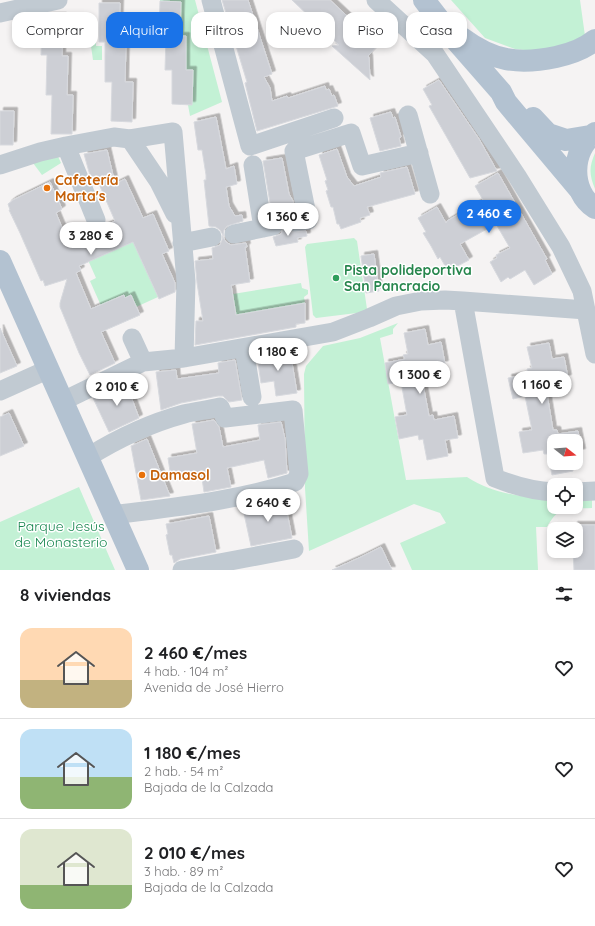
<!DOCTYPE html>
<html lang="es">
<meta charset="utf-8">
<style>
body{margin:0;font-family:Quicksand,sans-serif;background:#f6f6f6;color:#202124;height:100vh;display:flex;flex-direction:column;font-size:15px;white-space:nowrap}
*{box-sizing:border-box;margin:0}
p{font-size:13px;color:#757577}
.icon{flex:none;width:22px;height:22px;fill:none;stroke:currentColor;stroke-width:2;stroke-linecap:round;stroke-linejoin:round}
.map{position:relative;height:570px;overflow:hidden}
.panel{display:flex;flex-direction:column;background:#fff;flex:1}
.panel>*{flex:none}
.guide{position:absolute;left:12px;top:12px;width:571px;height:36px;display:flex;gap:8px}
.needle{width:26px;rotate:107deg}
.buttons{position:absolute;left:547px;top:434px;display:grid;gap:8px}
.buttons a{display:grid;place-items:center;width:36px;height:36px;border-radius:8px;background:#fff;box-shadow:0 2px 6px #0003;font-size:20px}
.price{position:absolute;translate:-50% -34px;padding:0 9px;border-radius:14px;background:#fff;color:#222;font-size:13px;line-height:26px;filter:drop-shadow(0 1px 2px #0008)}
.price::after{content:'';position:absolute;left:50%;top:24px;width:12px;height:9px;margin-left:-6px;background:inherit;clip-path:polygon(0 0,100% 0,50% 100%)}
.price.active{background:#1a73e8;color:#fff}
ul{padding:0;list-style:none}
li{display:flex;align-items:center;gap:12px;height:100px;padding:0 20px}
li+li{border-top:1px solid #e0e0e0}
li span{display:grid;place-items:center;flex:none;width:112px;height:80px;border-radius:12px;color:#555}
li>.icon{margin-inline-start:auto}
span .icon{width:48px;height:48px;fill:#fffc;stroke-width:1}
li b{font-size:17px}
h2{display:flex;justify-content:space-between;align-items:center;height:48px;padding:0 20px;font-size:17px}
.chip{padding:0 14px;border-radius:12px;background:#fff;box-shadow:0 2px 6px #0003;font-size:14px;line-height:36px}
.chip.active{background:#1a73e8;color:#fff}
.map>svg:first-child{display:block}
.green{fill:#c3f1d5}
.building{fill:#cdcfd5;stroke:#d7d9de;filter:url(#shadow)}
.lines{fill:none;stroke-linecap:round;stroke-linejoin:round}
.minor{stroke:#c1cad2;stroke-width:19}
.major{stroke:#b3c2d1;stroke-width:22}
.food-dot{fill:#e8710a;stroke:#fff;stroke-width:1.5}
.leisure-dot{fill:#2e9e5b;stroke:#fff;stroke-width:1.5}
.labels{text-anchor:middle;stroke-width:3;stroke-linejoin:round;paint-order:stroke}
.food-label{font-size:14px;font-weight:bold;fill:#c56008;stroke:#fff;text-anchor:start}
.leisure-label{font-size:14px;font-weight:bold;fill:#27864d;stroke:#fff;text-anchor:start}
.park-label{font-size:14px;fill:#17864f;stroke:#fff}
</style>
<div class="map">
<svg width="595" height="570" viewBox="0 0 595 570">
<defs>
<filter id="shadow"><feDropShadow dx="3.5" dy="-3.5" stdDeviation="0" flood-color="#0004"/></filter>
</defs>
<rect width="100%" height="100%" fill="#f5f3f3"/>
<path class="green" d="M160,0H195L222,102L190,116L188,105H192L193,71L186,70V36H180L181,2L160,1Z
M451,0H580L585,36L560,46L533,51L515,49L485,38Z
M88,25L96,26V46H102V60H93Z
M56,152L61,163L42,175L30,159Z
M595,153V189C589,174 589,167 595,153Z
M134,223L143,263L158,297L136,307L131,295L125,298L123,295L107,302L102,308L90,281L96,278L88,260Z
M354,238L357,241L367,309L365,312L316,318L313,315L305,247L307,244Z
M301,283L302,288L308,290V294L304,297L305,303L236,315L233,294Z
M398,323L393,329V334L380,338L406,480L467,477C492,494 525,497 554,500V507H576V500H592V508C570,509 559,504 547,527H536L538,570H412L400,543L446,523L440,513L414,504L309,551L305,488L304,374L306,366L323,346L360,338Z
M79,487L115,570H0V522Z"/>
<path class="building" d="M222,0H248L272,74L264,77L270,88L272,101L287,96L288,98L325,86L326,90L329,89L332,96L334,95L338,106L257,131L245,83L247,82Z
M292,0H330L378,45L368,56L369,58L370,80L332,46L339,45Z
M160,1L181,2L180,36H186V70H193L192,105L172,104V70H165L166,35H159Z
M99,3H120L119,43H126L125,82H133L132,122L111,121L112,82H105V42H99Z
M42,16H63L62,56H68L67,95H73L72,134H51L52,95H46L47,55H41Z
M439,80L479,139L497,171L470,178L429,106L432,105L423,89Z
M0,111H14L13,145H0Z
M391,112L393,118L395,117L401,137L399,138L401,146L380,151L370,118Z
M216,117L226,169L234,166L237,184L226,187L229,206L235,216L242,215L243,221L227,226L224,230L223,237L226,242L231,245L246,243L247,247H245L250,282L231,285L236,315L305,303V323L296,324V327L195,345L196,321H203L197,283L195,261L213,259L212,248L220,245L222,240L223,235L220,230L216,227L209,226L204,180H206V175L202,150H198L194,122Z
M337,149L347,177L354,186L381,177L380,173L407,167L415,194L367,207L370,215L360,218L361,222L341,229L339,224H337L333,207H331L326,191L328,190L325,181L327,180L319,155Z
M107,150L115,184L125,179L143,218L153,214L169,251L162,254L175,283V292L159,299L133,242L79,266L81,270L76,273L91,309L124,295L125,298L131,295L140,315L101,332L115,363L90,375L79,353L60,307V303L67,279L45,286L43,280L41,281L20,233L9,210H10L8,204L13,200L50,182L62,209L56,213L68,242L94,231L100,230L105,226L115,221L99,184L95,185L93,178L91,179L84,154Z
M282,158L289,194L293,201L295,211L287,214L284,218L283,222L281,218L277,216L272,215L263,161Z
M498,173L547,259L545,260L552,274L534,285L525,270L510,279L508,277L501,282L490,262L497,258L496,255L510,248L496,224L460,244L469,260L448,271L440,257L438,259L431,246L423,233L426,232L418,218L437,207L446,223L447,221L483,200L475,186Z
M284,225L286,229L290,232L306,231L307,236L297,238L298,242L276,246L273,237L281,234L283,230Z
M374,254L379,291L366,293L361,256Z
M0,328L17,366L0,373Z
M425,329L428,345L441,342L445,364L424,368L425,373L421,374L429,416L433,415L434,420L454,416L458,438L445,440L448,456L427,460L423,439L419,440L418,435L399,439L395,417L407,415L401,382L388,384L385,363L405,359L403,355L408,354L404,333Z
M549,343L552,359L564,357L568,378L548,382L549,387L546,388L553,430H557L558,434L578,431L582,452L576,453V441H554V463H572L573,471L552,475L548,454H544L543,450L523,453L519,432L532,430L525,396L513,399L508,378L528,374L527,369L532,368L527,347Z
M290,351L297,393L276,396L274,381L261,383L257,357Z
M235,360L242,400L229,402L223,396H218L181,403L161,410L156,372L176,370L177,379L219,373L218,363Z
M126,383L139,418L109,432L93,398Z
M9,413L24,446L0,456V417Z
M214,420L219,427L223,447L260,440L258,425L281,422L285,439L287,473L268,478L264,460L227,468L231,487L204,492L201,472L171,478L168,458L197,453L192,424Z
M147,439L170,496L141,500L131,446Z
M284,497L292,538L251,546L243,509L272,503V500Z
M209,516L216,552L180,559L174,563L172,555H170L166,535L168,534L166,524Z
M574,525H595V570H574L573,551H576V529H574Z
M381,547L392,570H332L361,557Z"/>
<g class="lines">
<path class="minor" d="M211,0L250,146L334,118
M376,0L435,54L517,176L561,247L582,291L595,354
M0,13L58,0
M408,115L430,194
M130,139L159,182L175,214
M66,146L96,220
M0,165L40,152L66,146L114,137L130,139L173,132L186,281L184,358
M253,165L263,228
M294,222L308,220L294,151L351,133L362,166L419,153
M234,234L273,226
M182,243L212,237
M463,301L495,478C515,486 532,491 554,492
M132,338L143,362
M244,348L252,397
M0,391L49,369
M63,401L143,362L184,358L333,332L369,318L396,306L421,301L445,300L463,301L586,310
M88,457C117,439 151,423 184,414C196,411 208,410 220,407L225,418L293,410L299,474L295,482C236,501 174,507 113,515
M576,492L595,491
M182,570L294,549"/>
<path class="major" d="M424,0L452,36L501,92L506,102L579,189
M462,38C493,61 518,65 556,57C570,54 583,50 595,40
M533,118L548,134L566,140L590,136
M595,133C570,150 570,192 595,208
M0,261L138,570"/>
</g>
<g class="food-dot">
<circle cx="47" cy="188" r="4"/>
<circle cx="142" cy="475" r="4"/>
</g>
<circle class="leisure-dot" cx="336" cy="278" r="4"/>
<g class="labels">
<g class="food-label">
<text x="55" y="185">Cafetería<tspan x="55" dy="16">Marta's</tspan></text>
<text x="150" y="480">Damasol</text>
</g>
<g class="leisure-label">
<text x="344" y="275">Pista polideportiva<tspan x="344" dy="16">San Pancracio</tspan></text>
</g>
<g class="park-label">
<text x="61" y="531">Parque Jesús<tspan x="61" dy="16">de Monasterio</tspan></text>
</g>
</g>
</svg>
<div class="buttons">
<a><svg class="needle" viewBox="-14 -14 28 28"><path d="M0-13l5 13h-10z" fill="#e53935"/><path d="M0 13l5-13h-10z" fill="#757577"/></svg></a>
<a><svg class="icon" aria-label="locate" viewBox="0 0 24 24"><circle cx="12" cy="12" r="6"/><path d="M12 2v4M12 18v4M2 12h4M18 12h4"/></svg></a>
<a><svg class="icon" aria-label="layers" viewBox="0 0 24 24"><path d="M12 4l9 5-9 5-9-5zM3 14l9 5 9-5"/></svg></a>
</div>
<b class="price active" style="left:489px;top:234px">2 460 €</b>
<b class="price" style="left:288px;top:237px">1 360 €</b>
<b class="price" style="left:91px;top:256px">3 280 €</b>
<b class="price" style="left:278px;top:372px">1 180 €</b>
<b class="price" style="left:420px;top:395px">1 300 €</b>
<b class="price" style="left:542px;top:405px">1 160 €</b>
<b class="price" style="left:117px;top:407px">2 010 €</b>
<b class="price" style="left:268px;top:523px">2 640 €</b>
<div class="guide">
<a class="chip">Comprar</a>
<a class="chip active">Alquilar</a>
<a class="chip">Filtros</a>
<a class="chip">Nuevo</a>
<a class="chip">Piso</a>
<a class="chip">Casa</a>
</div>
</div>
<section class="panel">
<h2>8 viviendas<svg class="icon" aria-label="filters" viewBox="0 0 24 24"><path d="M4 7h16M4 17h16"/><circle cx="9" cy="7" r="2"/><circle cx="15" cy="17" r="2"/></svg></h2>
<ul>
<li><span style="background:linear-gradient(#ffd9b3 65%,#c2b280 0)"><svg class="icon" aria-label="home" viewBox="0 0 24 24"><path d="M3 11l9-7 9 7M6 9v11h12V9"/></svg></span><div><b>2 460 €/mes</b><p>4 hab. · 104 m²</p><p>Avenida de José Hierro</p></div><svg class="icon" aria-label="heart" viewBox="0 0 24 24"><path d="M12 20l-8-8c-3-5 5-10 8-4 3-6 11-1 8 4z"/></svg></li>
<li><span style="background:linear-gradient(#bfe0f5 60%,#8fb573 0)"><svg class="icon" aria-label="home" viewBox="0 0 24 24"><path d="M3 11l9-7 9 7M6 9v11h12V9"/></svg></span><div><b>1 180 €/mes</b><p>2 hab. · 54 m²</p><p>Bajada de la Calzada</p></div><svg class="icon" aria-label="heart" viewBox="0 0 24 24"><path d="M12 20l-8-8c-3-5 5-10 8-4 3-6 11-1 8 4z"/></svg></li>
<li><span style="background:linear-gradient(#dfe7d0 70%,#8fb573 0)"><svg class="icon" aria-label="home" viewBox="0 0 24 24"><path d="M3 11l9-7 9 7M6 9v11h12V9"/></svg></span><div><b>2 010 €/mes</b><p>3 hab. · 89 m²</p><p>Bajada de la Calzada</p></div><svg class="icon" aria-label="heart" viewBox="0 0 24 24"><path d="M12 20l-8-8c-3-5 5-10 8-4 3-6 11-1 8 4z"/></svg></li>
</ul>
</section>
